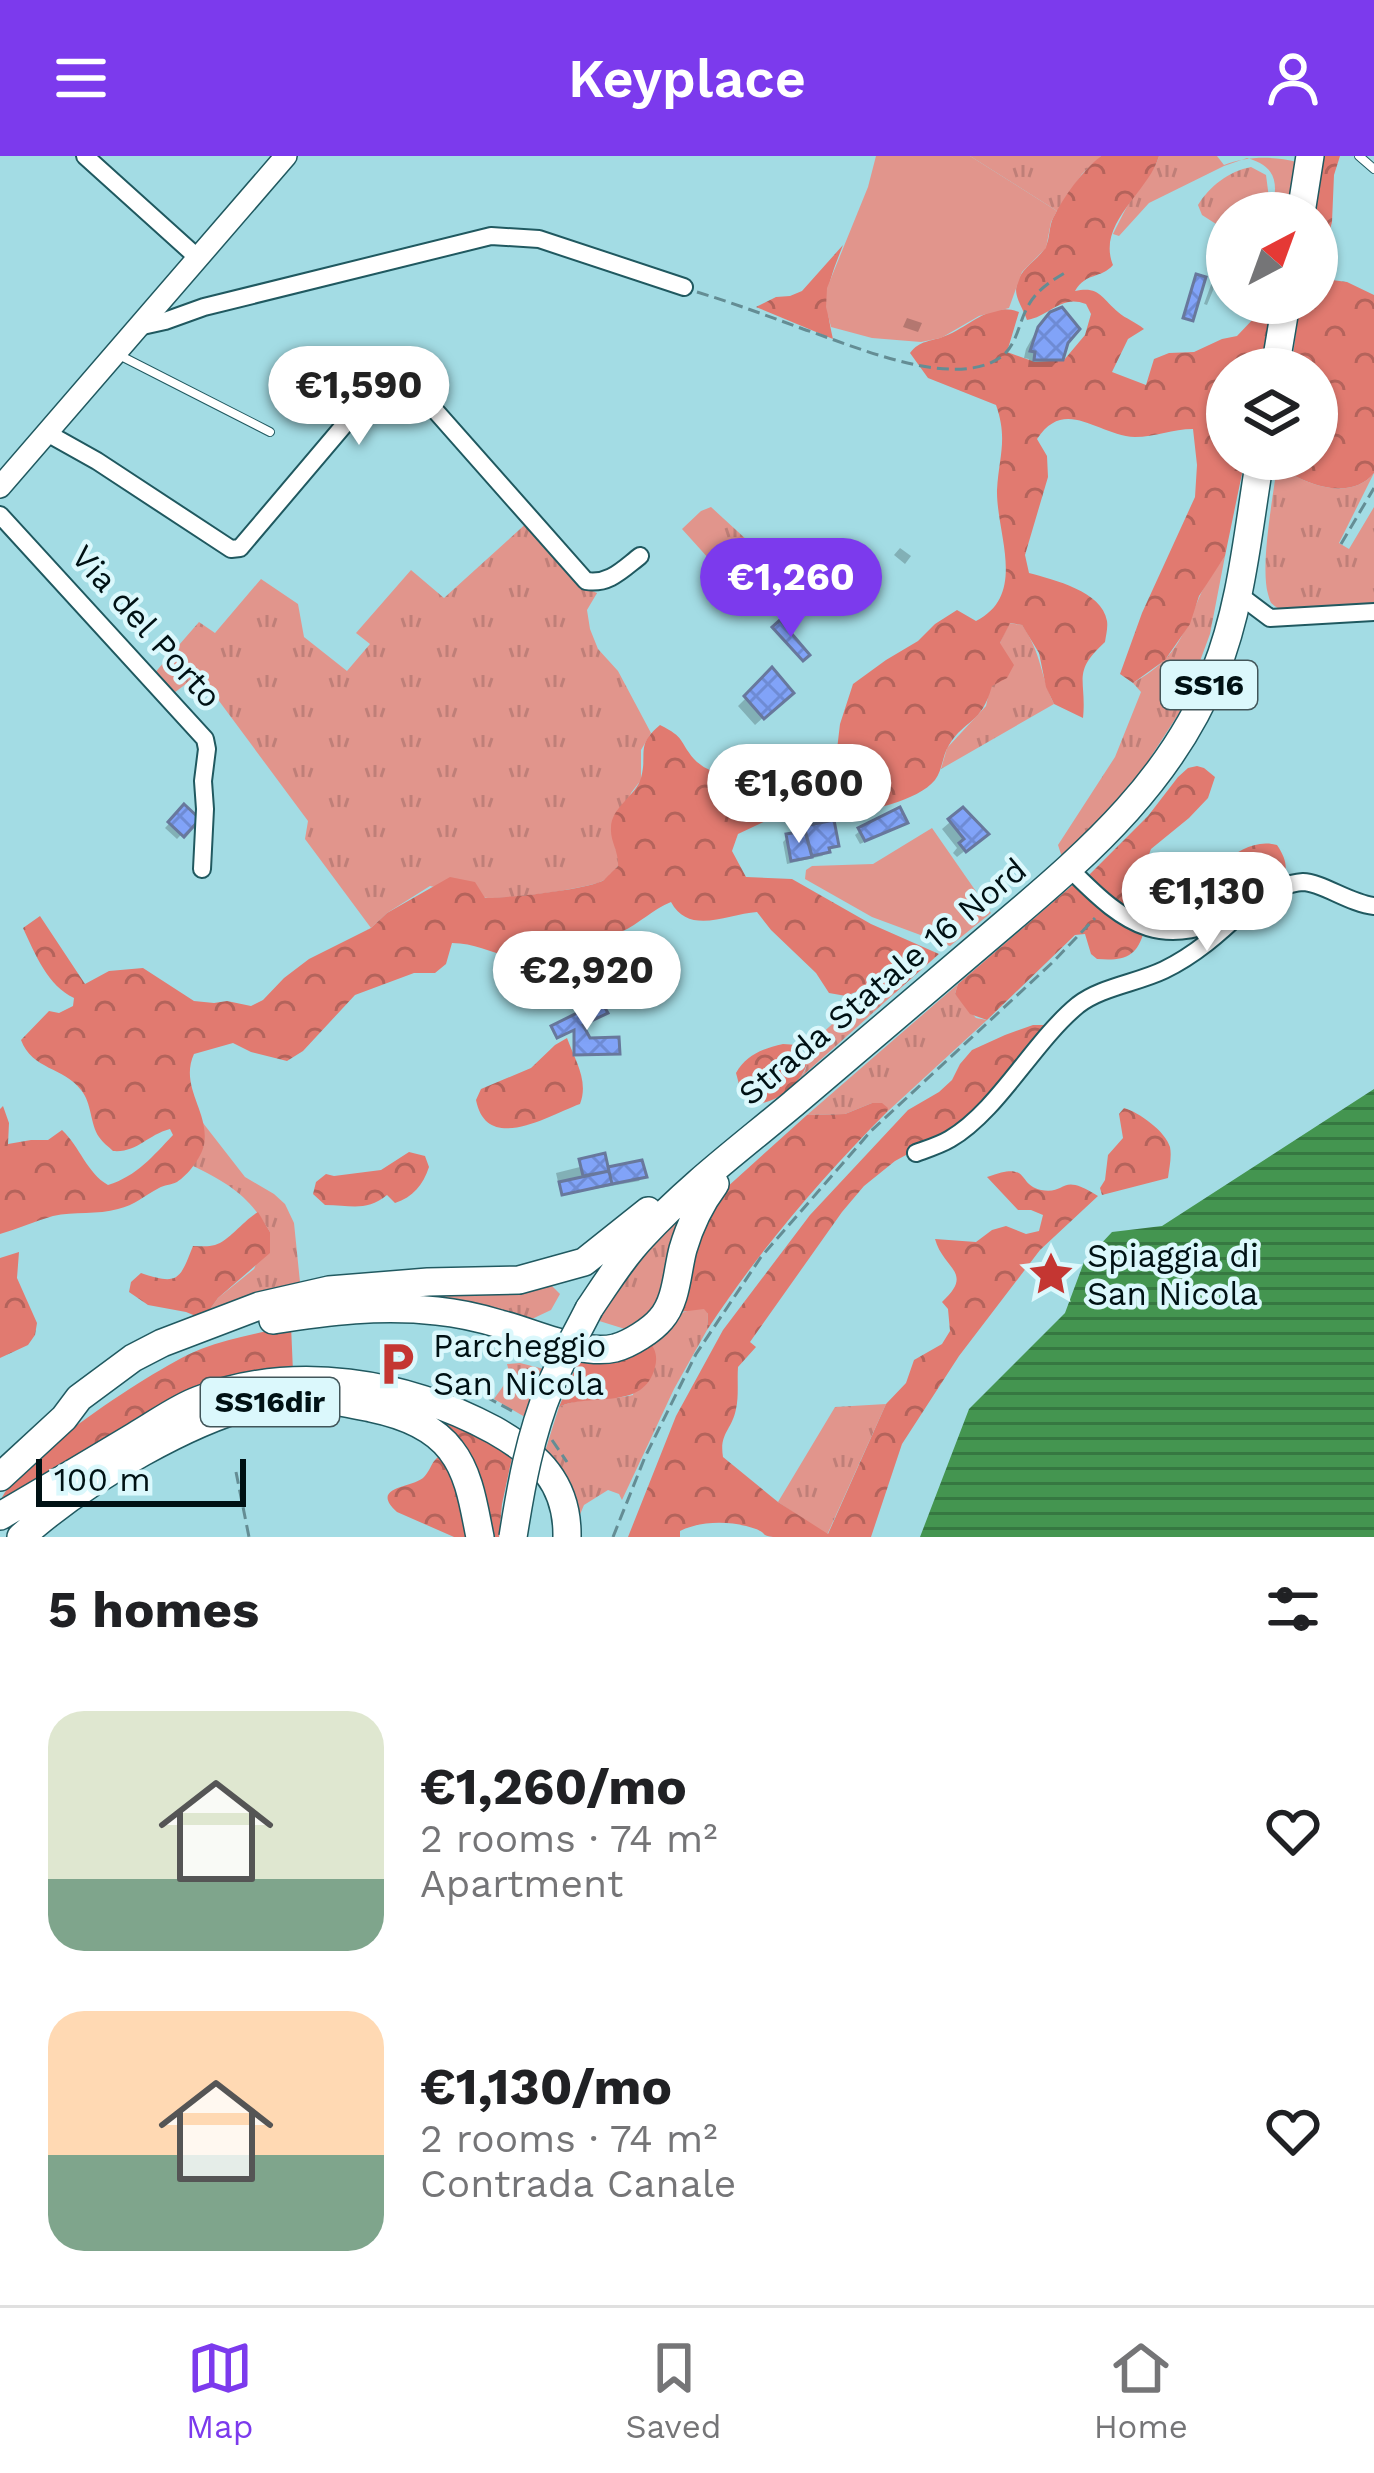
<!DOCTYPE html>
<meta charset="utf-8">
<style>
body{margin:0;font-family:"Work Sans",sans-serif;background:#f2f2f2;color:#202124;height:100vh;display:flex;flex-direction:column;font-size:45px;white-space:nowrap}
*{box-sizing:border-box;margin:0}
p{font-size:39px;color:#757577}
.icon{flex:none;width:66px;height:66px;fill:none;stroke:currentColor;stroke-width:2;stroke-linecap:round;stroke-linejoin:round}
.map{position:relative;height:1381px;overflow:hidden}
.drawer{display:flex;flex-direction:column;background:#fff;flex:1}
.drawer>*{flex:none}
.needle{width:78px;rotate:41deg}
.tools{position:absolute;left:1206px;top:36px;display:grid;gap:24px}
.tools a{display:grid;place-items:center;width:132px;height:132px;border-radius:50%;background:#fff;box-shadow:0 3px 9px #0004;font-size:60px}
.scale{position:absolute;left:36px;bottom:30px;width:210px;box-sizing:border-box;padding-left:12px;border:6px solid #001114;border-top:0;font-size:33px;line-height:42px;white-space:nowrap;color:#001114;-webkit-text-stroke:9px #dbf8fc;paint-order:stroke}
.price{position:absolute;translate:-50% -102px;padding:0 27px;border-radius:42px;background:#fff;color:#222;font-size:39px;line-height:78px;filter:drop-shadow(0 3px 6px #0008)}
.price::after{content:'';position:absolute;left:50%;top:72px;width:36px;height:27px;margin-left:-18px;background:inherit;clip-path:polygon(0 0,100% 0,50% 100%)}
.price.active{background:#7c3aed;color:#fff}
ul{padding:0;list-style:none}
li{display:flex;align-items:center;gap:36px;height:300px;padding:0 48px}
li span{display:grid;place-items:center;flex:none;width:336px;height:240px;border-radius:36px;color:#555}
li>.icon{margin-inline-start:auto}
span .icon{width:144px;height:144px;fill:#fffc;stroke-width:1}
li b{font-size:51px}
h2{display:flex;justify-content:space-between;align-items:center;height:144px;padding:0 48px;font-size:51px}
header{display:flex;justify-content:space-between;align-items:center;height:156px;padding:0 48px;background:#7c3aed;color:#fff;font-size:54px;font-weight:600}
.tabs{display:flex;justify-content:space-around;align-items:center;height:168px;border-top:3px solid #e0e0e0;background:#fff;font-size:33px;color:#757577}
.tabs a{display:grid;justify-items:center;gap:6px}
.tabs .active{color:#7c3aed}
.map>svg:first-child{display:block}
.grass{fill:url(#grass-tufts)}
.forest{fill:url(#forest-crowns)}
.green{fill:#e1958c}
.water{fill:url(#water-rules)}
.shadow{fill:#0003}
.building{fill:url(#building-cross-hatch);stroke:#68789c;stroke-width:3}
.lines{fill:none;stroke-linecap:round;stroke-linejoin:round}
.service-casing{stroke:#205960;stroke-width:10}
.minor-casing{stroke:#205960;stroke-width:20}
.tertiary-casing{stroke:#205960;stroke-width:24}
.primary-casing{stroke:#205960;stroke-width:30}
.path{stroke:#648d94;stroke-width:3;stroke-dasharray:12 6;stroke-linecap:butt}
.service{stroke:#fff;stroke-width:8}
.minor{stroke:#fff;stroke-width:16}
.tertiary{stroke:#fff;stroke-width:21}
.primary{stroke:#fff;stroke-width:27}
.primary-bridge-casing{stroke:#205960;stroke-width:30;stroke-linecap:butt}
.primary-bridge{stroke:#fff;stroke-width:27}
.labels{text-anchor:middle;stroke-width:9;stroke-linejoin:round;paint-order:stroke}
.shield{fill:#dbf8fc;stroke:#42565a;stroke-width:3}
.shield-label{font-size:30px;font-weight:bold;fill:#001114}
.street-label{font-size:33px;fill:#001114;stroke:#dbf8fc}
.poi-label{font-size:33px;fill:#001114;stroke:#dbf8fc;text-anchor:start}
</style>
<header><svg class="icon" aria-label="menu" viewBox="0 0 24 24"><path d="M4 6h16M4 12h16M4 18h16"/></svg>Keyplace<svg class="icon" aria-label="person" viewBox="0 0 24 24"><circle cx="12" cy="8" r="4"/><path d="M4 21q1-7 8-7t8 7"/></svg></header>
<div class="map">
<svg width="1374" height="1381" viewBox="0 0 1374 1381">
<defs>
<pattern id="grass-tufts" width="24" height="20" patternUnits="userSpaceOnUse" patternTransform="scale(3)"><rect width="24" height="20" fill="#e1958c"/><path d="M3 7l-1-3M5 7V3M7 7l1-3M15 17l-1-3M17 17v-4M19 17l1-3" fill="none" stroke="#bf7f78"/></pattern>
<pattern id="forest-crowns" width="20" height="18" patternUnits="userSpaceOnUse" patternTransform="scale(3)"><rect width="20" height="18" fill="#e17a70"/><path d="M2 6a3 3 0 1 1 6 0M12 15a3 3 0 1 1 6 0" fill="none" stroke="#b4635b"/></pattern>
<pattern id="water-rules" width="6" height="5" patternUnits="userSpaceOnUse" patternTransform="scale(3)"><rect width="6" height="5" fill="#449550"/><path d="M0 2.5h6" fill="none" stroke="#367841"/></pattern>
<pattern id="building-cross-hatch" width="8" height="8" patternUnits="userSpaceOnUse" patternTransform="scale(3)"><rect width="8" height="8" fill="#81a3f8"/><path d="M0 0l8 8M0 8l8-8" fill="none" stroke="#6e8bd4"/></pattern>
</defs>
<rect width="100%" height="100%" fill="#a3dce4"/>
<path class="grass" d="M970,0H1101L1082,18L1057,55Z
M1159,0H1217L1224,9C1247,0 1273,0 1297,6L1288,57H1271C1278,30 1279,11 1247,2L1224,10L1149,47L1119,80L1113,78C1122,60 1131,41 1144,25C1151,15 1155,13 1159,0Z
M1251,11L1266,19L1269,42L1263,57H1227V75L1202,59L1198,49C1209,31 1229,15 1251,11Z
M1277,310C1304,327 1349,347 1374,317L1339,387L1349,393L1374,351V451L1279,453C1271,447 1271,449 1268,438C1260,410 1273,341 1277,310Z
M711,351L748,385L743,396L725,416L719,414L682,373L701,355Z
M530,364L588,433L597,437L587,454L590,473L598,493L618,515L651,577L641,594V624L631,637L615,692L619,700L618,710C613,715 609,721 604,724C590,733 506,743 488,742C469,741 449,734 430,730L387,757L371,772L305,683L308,665L199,518L170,540L152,520L199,466L215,477L261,423L298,448L304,481L347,515L370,488L356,477L411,414L444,442Z
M1225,400L1210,478L1183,551L1141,616L1119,644L1062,701L1058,689L1115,601L1141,536L1133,527C1175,503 1181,484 1199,442C1205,427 1216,413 1225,400Z
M1009,467L1022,469C1042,498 1040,519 1054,548L941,613L947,592L986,550L1000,487Z
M958,828L955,838L976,862L987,864L887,956V952L872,947L845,958L807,959Z
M886,836L895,837L799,923C806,914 809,909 805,898C828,867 852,850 886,836Z
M203,967L245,1021L274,1038L285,1048L294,1067L301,1136L203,1163L218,1142L254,1113L270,1076C249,1040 230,1028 193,1010L204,989Z
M699,1044L673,1127L638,1173H625L596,1164C621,1117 660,1079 699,1044Z
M538,1128L552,1130L560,1138L551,1154L534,1162L254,1163L305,1146Z
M698,1152L705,1153L708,1158L707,1174L674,1233L622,1344L619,1338L608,1334L584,1349L575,1370L542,1305L559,1251C583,1240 608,1245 633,1239C644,1196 648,1163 698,1152Z
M520,1207L544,1213L525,1261L494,1243C501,1233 512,1221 507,1208Z
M886,1248L827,1379L778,1346L835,1251Z"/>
<path class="forest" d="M1101,0H1159C1149,36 1096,67 1113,109C1101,123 1086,116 1075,135C1100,130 1101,142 1118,156C1126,163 1136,166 1144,173L1128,183L1112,216L1146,229L1154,203L1169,197L1194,196L1222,183L1237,180L1256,160V147H1275L1263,213H1227V303H1245L1225,400L1199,440L1190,468L1165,504L1133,527L1120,518L1142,457L1195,341L1197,309L1193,273C1173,273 1155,281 1135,281C1097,279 1065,240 1037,283L1047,300L1048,321L1025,399L1029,417C1054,424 1102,435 1107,465C1108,472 1106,479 1105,486C1071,517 1087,523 1083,562L1054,548L1046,531L1039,497L1022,469L1010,467L1000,487L1014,509L1007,522L992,530C981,569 966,562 949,589C942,600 943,613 935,624C918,645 866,656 840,659L836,602L840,568L853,528L886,504L918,485L935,468L957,454L976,465C1028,439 996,377 997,334C999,300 1008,283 996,249L928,222L910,197C920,184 930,186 945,180C970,171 990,145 1019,156L1007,196L1035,206L1064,204L1085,179L1091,158L1086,148C1061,138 1050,160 1027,164C1023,152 1013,140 1017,128C1021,111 1039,104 1046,90C1050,82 1049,70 1053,62C1064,40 1082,15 1101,0Z
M1323,0H1340L1334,19L1332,66L1317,122L1347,126L1374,139V317C1349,347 1304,327 1277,310L1278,303H1317V213H1291L1300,147H1317V57H1314Z
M843,89C827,130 823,139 833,183L756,151L776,141L790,140L802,135Z
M660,569C686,582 678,584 694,603C711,621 736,620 759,621L775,640L779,652L770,663L738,678L732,695L746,721L792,723L871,768L939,798L895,837L863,833L846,840L829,837L816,817L771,774L757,756C728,758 689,780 671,746C653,753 639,768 621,776C592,790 551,805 518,802C494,799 477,787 452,787L446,808L435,817H414L355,839L303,895L287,905L251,896L233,887L194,898C179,931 210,956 204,989C201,1002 188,1019 177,1026C171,1029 164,1029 159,1032C144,1040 135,1049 118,1053C98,1059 74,1055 53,1060C35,1065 18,1073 0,1078V953L3,950L9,967L8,988L31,984H48L62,974C80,991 87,1017 108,1029C137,1020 153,1000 173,979L170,973C147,979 137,997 113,995C108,990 103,987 99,981C90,968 92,947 81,934C64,911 32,914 21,884L49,855L59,857L73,850L74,842C48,830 35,798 23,772L40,760L85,828L109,815L143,812L194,845L214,847L227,845L251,850L263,844L284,822L309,803L371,772L387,757L450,721L475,726L485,742C507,742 587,734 604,724C604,724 617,711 618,710C619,696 610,685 611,672C611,651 636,640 641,622C648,596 635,590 660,569Z
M1197,610L1204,612L1215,621L1208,642L1189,662L1151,693L1143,715L1147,725C1156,727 1168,730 1177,730C1215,726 1237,679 1277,689C1302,726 1268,732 1241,745C1229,751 1220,759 1207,761C1190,763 1178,750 1162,751C1149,751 1140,759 1126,759L1086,722L1148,660L1178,621L1188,612Z
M1074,728L1144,775C1137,802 1123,805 1097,803L1091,798L1085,778L1075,779L987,864L970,858L955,838L958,828Z
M1033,869H1044L1045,877L970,964L895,1005L864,1030L842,1056L750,1186L756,1191L738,1211C737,1224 739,1240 736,1253C732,1274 719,1277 723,1301L778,1346L828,1378L886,1248L906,1227L914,1204L942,1188L950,1175L948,1153L942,1146C975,1116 943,1113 935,1083L976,1086L992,1074L1006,1070L1026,1078L1039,1075L1043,1059L1031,1054H1018L987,1021C1032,1004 1016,1029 1041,1034C1068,1039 1059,1015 1098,1040L1040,1094L959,1200L902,1288L871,1381C842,1381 801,1381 773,1381C760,1379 768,1378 756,1373C734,1365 702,1364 680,1375V1381H628L676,1260L723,1174L810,1059L908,954L939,936L952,924L960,908L972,894L1005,879Z
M567,882C575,904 589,925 580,948C549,959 487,999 476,944L481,933L531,912L555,889Z
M783,888L798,889L808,905C802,927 779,945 758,948L740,932L736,917C746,899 764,892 783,888Z
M872,947H882L888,952L887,956C820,1023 759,1095 707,1174L708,1158L704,1153L680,1156L704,1064L715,1042L807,959L845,958Z
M1124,952C1139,956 1166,976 1170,991C1172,1001 1169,1013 1168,1022L1102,1039L1100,1032L1105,1024L1108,999L1123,982L1119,958Z
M409,996L425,1000L429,1011C423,1029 413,1041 395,1047L387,1039C366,1056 351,1049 325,1049L313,1038L316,1026L326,1018L334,1020L381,1014Z
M258,1056L270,1076V1097L218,1142L203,1163L186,1156L148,1149L129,1136L131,1126L141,1117C179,1130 180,1123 193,1090C201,1090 208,1091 215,1089C229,1085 243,1065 258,1056Z
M19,1096L17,1122L37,1167L35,1179L28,1189L0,1202V1102Z
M291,1169L293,1216L0,1349C5,1309 161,1208 201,1193C230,1182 262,1177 291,1169Z
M648,1184C655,1192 658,1200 655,1211C644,1256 590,1236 559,1251L581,1198Z
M438,1257L513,1297L502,1348L499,1381H484L430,1269Z
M443,1298L451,1307L473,1381H454L397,1356C368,1330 414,1332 424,1321C433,1311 430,1305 443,1298Z"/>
<path class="green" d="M876,0H970L1057,55L1051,66L1046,92L1022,116L1009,152L979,160L941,182L921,186L872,182L831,171L826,151L827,132L868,31Z
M932,672L991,757L950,790L872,761L805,723L806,714L812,710L873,708Z"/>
<path class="water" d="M1374,933V1381H920L969,1253L1065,1157L1084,1106L1112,1076L1162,1070Z"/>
<path class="shadow" d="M1212,126L1216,127L1207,149L1204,148Z
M907,162L922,167L918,176L903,171Z
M1038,172L1065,185L1060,202L1052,211H1028L1029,203L1024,202L1026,193Z
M900,392L911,400L905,408L894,399Z
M790,537L755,569L738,550L749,539Z
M184,652L196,663L177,683L165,672Z
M963,655L977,685L957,701L953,697L957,692L942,673Z
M820,663L822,670L836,689L822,700L787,708L783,686L788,681L800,679L807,672V666Z
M904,667L860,688L855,679L860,675Z
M581,1006L643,1020L639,1025L561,1039L556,1017L580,1011Z"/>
<path class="building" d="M1196,118L1206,121L1193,165L1183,162Z
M1062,151L1080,173L1068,187L1063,204H1034L1035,196L1030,195L1038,171L1050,156Z
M780,464L810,499L803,505L772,471Z
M772,511L794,537L764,563L744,540Z
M184,648L200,663L184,681L168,666Z
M900,651L908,667L865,685L858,672Z
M963,651L989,678L966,696L959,687L964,683L948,663Z
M834,664L839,690L829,692L830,696L812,700L804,670Z
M805,675L812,701L791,705L786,678Z
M601,845L608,857L583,869L590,882L619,881L620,898L574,899V874L557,882L551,870Z
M605,997L609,1015L583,1020L579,1003Z
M642,1004L647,1021L612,1028L608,1011Z
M609,1015L612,1028L562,1039L559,1026Z"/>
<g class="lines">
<g class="service-casing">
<path id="service" d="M1359,0L1374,13
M117,198L270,276"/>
</g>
<g class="minor-casing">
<path id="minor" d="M85,0L198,102
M138,171L165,165L204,151L491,80L539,83L684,131
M47,277L97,305L231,393L240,392L384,222L393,218L410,226L586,425C609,429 623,413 640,400
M0,359L205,583L207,593L203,625L205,653L202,713
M1238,438L1270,462L1374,456
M1070,713C1129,773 1162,795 1244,754C1263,744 1280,727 1303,726C1321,726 1351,748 1374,750
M916,997C927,993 940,989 950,983C998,955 1033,886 1078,849C1101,831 1137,827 1164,814C1195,799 1220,777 1245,753"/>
</g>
<g class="tertiary-casing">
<path id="tertiary" d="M0,331L286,0"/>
</g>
<g class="primary-casing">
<path id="primary" d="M1301,57L1310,0
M1275,213L1286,147
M589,1153C606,1128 622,1102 643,1080C688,1031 743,990 793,948C865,887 937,826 1008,765C1092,694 1173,622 1215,516C1242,449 1248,374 1260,303
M273,1164C329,1155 381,1149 437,1155C458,1157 480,1162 500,1168C533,1176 581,1200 615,1192C630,1188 652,1174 661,1163C677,1145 677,1115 683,1093C690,1069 700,1048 715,1028
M0,1321L64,1262L79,1242L133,1202L162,1187L259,1150L329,1134L428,1126L519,1124L584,1106L648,1055
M0,1360C45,1334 90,1307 135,1280C156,1268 177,1252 199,1244C295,1207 405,1226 494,1274C538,1299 568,1327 567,1381
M21,1381C81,1327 199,1255 280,1243C310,1239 342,1246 371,1252C400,1258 433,1270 451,1294C470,1318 474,1352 480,1381"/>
</g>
<path class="path" d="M697,136C733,147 768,160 803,173C852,189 953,235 1001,201C1017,189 1018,169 1027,152C1036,134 1051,125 1068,115
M1341,388L1374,332
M490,1238V1243L516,1257
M552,1284L567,1306
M236,1316L249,1381
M613,1381L645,1301L696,1198L761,1101L871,975L1053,806L1095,762"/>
<use href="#service" class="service"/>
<use href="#minor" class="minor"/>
<use href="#tertiary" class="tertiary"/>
<use href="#primary" class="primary"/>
<g class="primary-bridge-casing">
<path id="primary-bridge" d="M513,1381C521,1330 530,1279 550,1231C561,1204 576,1179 589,1153"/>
</g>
<use href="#primary-bridge" class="primary-bridge"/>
</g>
<defs>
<g id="sight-bare" transform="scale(3.6)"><path d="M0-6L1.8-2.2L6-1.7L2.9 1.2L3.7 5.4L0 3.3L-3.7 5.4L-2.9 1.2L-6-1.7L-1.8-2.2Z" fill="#c43632" stroke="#dbf8fc" stroke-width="2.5" paint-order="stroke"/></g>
<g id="parking-bare" transform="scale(3.6)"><path d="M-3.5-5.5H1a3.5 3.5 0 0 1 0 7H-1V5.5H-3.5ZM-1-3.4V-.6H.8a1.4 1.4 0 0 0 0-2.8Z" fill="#c43632" stroke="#dbf8fc" stroke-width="2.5" paint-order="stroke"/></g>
</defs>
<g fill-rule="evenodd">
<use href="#sight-bare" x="1051" y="1118"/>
<use href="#parking-bare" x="397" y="1208"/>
</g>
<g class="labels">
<g class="shield">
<rect x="1161" y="505" width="96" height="48" rx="9"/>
<rect x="201" y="1222" width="138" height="48" rx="9"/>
</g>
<g class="shield-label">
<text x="1209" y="539">SS16</text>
<text x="270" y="1256">SS16dir</text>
</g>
<g class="street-label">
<text transform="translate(147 470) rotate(48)" y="12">Via del Porto</text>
<text transform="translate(882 825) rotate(-40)" y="12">Strada Statale 16 Nord</text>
</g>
<g class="poi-label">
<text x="1087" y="1111">Spiaggia di<tspan x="1087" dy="38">San Nicola</tspan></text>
<text x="433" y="1201">Parcheggio<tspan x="433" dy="38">San Nicola</tspan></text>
</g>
</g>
</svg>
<div class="tools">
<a><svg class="needle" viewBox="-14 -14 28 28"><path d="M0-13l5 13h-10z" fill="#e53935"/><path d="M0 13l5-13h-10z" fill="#757577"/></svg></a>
<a><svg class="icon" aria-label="layers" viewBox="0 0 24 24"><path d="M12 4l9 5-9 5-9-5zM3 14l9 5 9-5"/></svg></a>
</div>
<div class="scale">100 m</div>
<b class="price" style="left:359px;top:292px">€1,590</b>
<b class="price active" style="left:791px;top:484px">€1,260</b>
<b class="price" style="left:799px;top:690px">€1,600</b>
<b class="price" style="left:1207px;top:798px">€1,130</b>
<b class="price" style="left:587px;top:877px">€2,920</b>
</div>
<section class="drawer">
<h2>5 homes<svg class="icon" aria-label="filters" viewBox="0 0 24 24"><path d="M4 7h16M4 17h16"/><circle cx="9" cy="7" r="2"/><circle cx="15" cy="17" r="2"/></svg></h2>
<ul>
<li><span style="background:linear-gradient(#dfe7d0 70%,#7fa58c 0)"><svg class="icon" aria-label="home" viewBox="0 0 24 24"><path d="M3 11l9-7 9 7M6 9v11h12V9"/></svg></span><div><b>€1,260/mo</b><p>2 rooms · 74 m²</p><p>Apartment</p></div><svg class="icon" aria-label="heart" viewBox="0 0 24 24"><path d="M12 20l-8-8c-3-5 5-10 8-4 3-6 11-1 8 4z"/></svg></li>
<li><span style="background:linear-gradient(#ffd9b3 60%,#7fa58c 0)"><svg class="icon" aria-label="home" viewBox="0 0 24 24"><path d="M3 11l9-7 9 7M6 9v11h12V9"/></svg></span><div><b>€1,130/mo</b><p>2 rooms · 74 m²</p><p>Contrada Canale</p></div><svg class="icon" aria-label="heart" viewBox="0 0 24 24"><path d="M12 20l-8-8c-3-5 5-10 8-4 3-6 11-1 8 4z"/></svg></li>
</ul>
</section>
<nav class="tabs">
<a class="active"><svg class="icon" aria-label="map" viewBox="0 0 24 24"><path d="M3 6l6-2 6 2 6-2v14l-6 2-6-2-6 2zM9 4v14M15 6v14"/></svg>Map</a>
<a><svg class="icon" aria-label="saved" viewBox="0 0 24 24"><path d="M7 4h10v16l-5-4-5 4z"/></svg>Saved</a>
<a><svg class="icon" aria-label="home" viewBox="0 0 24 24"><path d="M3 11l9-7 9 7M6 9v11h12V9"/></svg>Home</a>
</nav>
